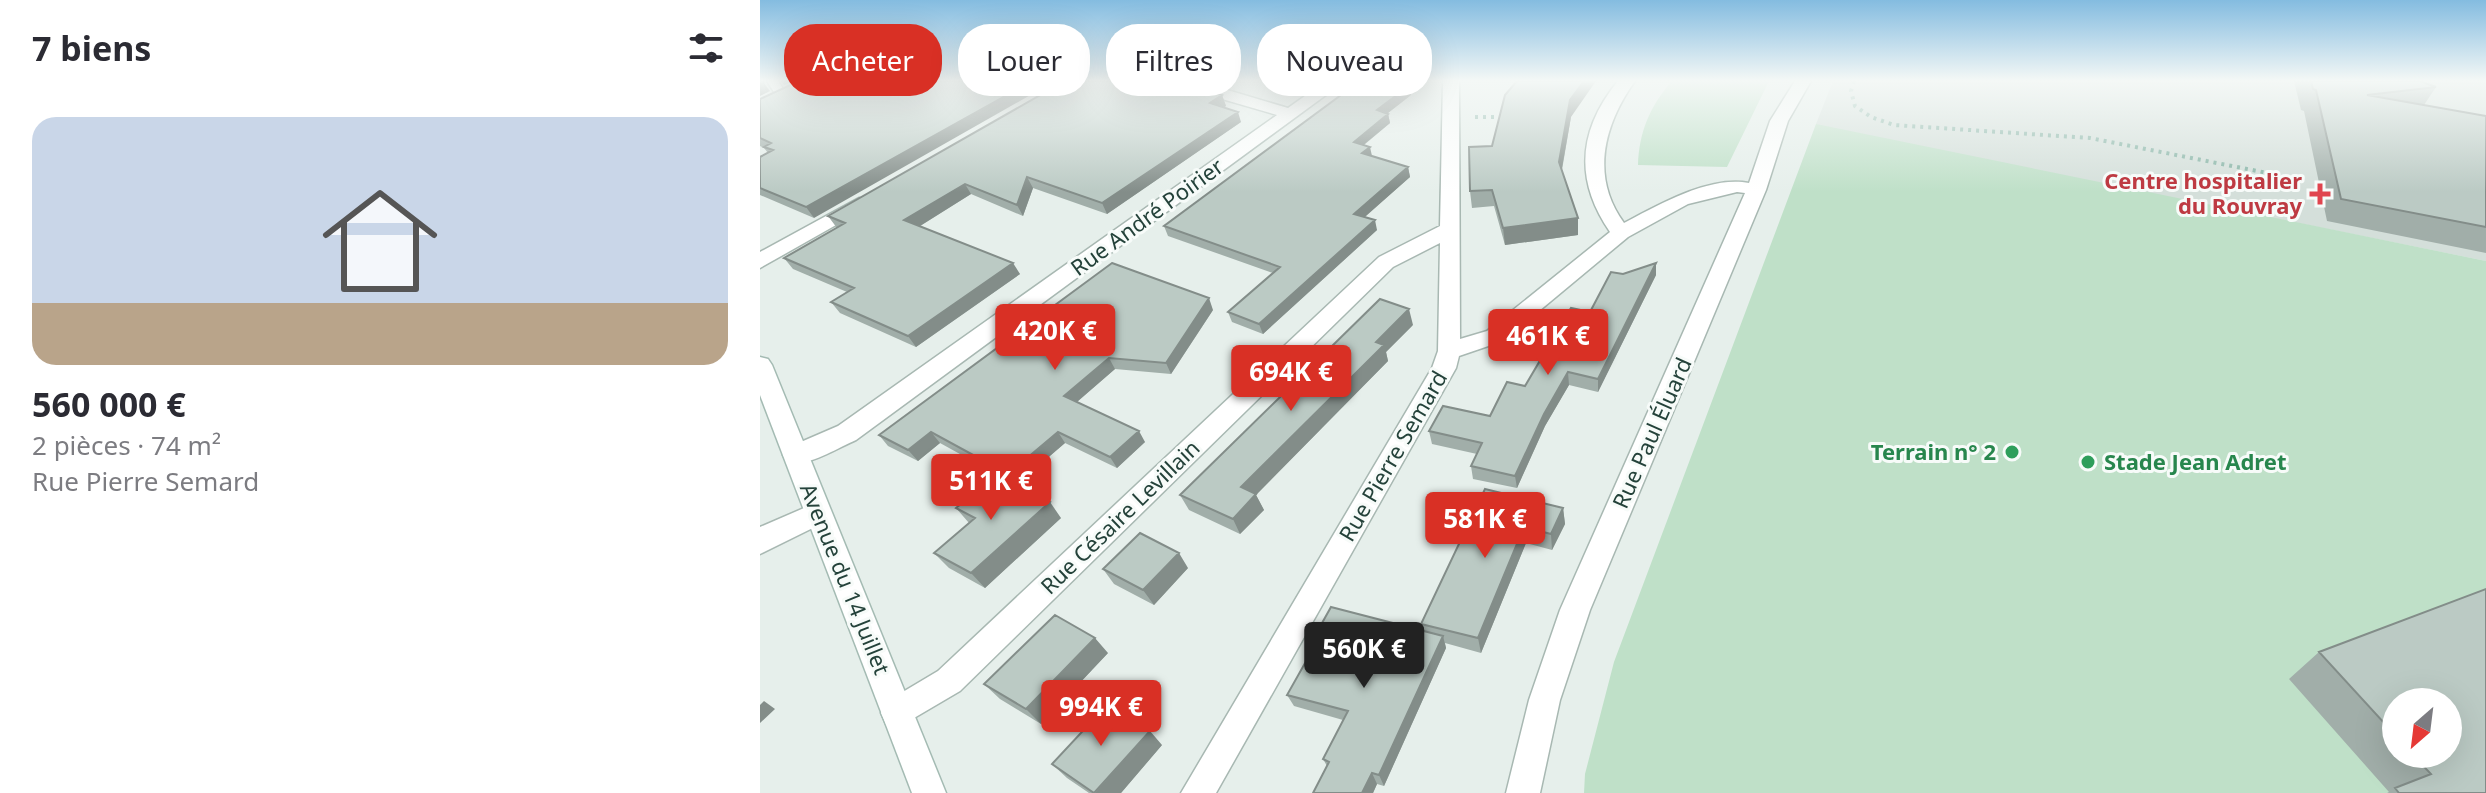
<!DOCTYPE html>
<html lang="fr">
<meta charset="utf-8">
<style>
body{margin:0;font-family:"Noto Sans",sans-serif;background:#f2f2f3;color:#2b2b33;height:100vh;display:flex;flex-direction:column;font-size:30px;white-space:nowrap}
*{box-sizing:border-box;margin:0}
p{font-size:26px;color:#7c7c81}
.icon{flex:none;width:44px;height:44px;fill:none;stroke:currentColor;stroke-width:2;stroke-linecap:round;stroke-linejoin:round}
.map{position:relative;flex:1;overflow:hidden}
.side{display:flex;flex-direction:column;background:#fff;width:760px}
.side>*{flex:none}
.hud{position:absolute;left:24px;top:24px;width:760px;height:72px;display:flex;gap:16px}
.needle{width:52px;rotate:208deg}
.buttons{position:absolute;left:1622px;top:688px;display:grid;gap:16px}
.buttons a{display:grid;place-items:center;width:80px;height:80px;border-radius:50%;background:#fff;box-shadow:0 8px 32px #0002;font-size:40px}
.price{position:absolute;translate:-50% -68px;padding:0 18px;border-radius:8px;background:#d93025;color:#fff;font-size:26px;line-height:52px;filter:drop-shadow(0 2px 4px #0008)}
.price::after{content:'';position:absolute;left:50%;top:48px;width:24px;height:18px;margin-left:-12px;background:inherit;clip-path:polygon(0 0,100% 0,50% 100%)}
.price.selected{background:#222;color:#fff}
ul{padding:0;list-style:none}
li{display:grid;align-content:center;gap:16px;height:424px;padding:0 32px}
li span{display:grid;place-items:center;height:248px;border-radius:24px;color:#555}
li>.icon{margin-inline-start:auto}
span .icon{width:144px;height:144px;fill:#fffc;stroke-width:1}
li b{font-size:34px}
h2{display:flex;justify-content:space-between;align-items:center;height:96px;padding:0 32px;font-size:34px}
.tag{padding:0 28px;border-radius:32px;background:#fff;box-shadow:0 8px 32px #0002;font-size:28px;line-height:72px}
.tag.selected{background:#d93025;color:#fff}
main{display:flex;flex:1;min-height:0}
.map>svg:first-child{display:block}
.built{fill:#d4dfda}
.green{fill:#bfe0c8;fill-rule:evenodd}
.lines{fill:none;stroke-linecap:round;stroke-linejoin:round}
.service-casing{stroke:#a8b8b2;stroke-width:3}
.minor-casing{stroke:#a8b8b2;stroke-width:3}
.secondary-casing{stroke:#a4bbb3;stroke-width:3}
.path{stroke:#86b3a5;stroke-width:4;stroke-dasharray:3 5;stroke-linecap:butt}
.service{fill:#fff;fill-rule:evenodd}
.minor{fill:#fff;fill-rule:evenodd}
.secondary{fill:#fff;fill-rule:evenodd}
.wall{fill:#a1aea9;fill-rule:evenodd}
.shaded-wall{fill:#838d89}
.building{fill:#bbcac4;stroke:#838d89;stroke-width:2}
.health-dot{fill:#e0444e;stroke:#f7fbf9;stroke-width:3}
.leisure-dot{fill:#2e9e5b;stroke:#f7fbf9;stroke-width:3}
.labels{text-anchor:middle;stroke-width:6;stroke-linejoin:round;paint-order:stroke}
.health-label{font-size:22px;font-weight:bold;fill:#be3a42;stroke:#f7fbf9;text-anchor:end}
.street-label{font-size:22px;fill:#24423a;stroke:#f7fbf9}
.leisure-label{font-size:22px;font-weight:bold;fill:#27864d;stroke:#f7fbf9;text-anchor:end}
</style>
<main>
<section class="side">
<h2>7 biens<svg class="icon" aria-label="filters" viewBox="0 0 24 24"><path d="M4 7h16M4 17h16"/><circle cx="9" cy="7" r="2"/><circle cx="15" cy="17" r="2"/></svg></h2>
<ul>
<li><span style="background:linear-gradient(#c9d6e8 75%,#b9a48a 0)"><svg class="icon" aria-label="home" viewBox="0 0 24 24"><path d="M3 11l9-7 9 7M6 9v11h12V9"/></svg></span><div><b>560 000 €</b><p>2 pièces · 74 m²</p><p>Rue Pierre Semard</p></div></li>
</ul>
</section>
<div class="map">
<svg width="1726" height="793" viewBox="0 0 1726 793">
<rect width="100%" height="100%" fill="#e6efeb"/>
<path class="built" d="M1073,81H1726V261L1063,127L1056,124Z"/>
<path class="green" d="M912,81H1009L967,167L878,165C879,132 890,106 912,81Z
M1056,124L1726,261V793H824L825,774L854,662ZM1636,702H1688V754H1636Z"/>
<g class="lines">
<g class="service-casing">
<path id="service" d="M7,81H18L27,95L25,97H17Z"/>
</g>
<g class="minor-casing">
<path id="minor" d="M412,81H437L528,108L566,81H585L96,440C77,448 47,468 27,462L23,455L27,448L78,426L517,115L414,85Z
M683,81H699L700,339L727,331L850,232C814,180 818,130 858,81H875C844,124 830,177 864,223C898,205 950,175 989,183L1010,121L1035,81H1051L1028,121L1006,190L830,610L800,700L780,793H746L769,700L800,610L985,193L977,192L928,204L868,237L743,341L699,356L696,368L456,793H421L672,368L678,351L680,243L633,267L200,691L137,728L126,724L121,713L126,702L178,671L619,257L680,226Z
M99,198L106,200L109,204L106,208L0,268V252Z
M58,502L67,505L71,513L67,521L0,554V527Z"/>
</g>
<g class="secondary-casing">
<path id="secondary" d="M0,357L8,359L12,365L186,793H152L0,395Z"/>
</g>
<path class="path" d="M1094,81L1091,91L1095,106L1111,117L1134,125L1330,138L1543,180
M715,117H745"/>
<use href="#service" class="service"/>
<use href="#minor" class="minor"/>
<use href="#secondary" class="secondary"/>
</g>
<path class="wall" d="M1534,81H1660L1676,87L1664,105L1726,116V253L1567,221L1544,111L1541,110Z
M400,87L462,95L466,106L463,107L481,122L347,214L273,188L263,216L211,194L160,226L260,274L156,347L80,313L71,302L87,292L33,269L24,258L77,228L68,216Z
M651,95L628,113L630,123L604,145L612,156L648,167L650,177L604,217L617,230L503,334L472,322L468,312L513,273L408,236L404,226Z
M0,99L54,218L0,195V157L8,153L4,148L0,146Z
M811,117L802,170L818,218V235L745,245L734,206L712,208L710,191Z
M863,274L896,275L838,392L809,385L785,426L757,488L713,479L711,466L717,454L672,444L669,431L730,416L765,386Z
M453,310L411,374L355,369L317,402L385,442L357,468L305,443L256,485L180,443L158,461L128,446L119,435Z
M653,325L626,352L628,361L496,495L504,510L480,534L429,510L420,495Z
M725,489L803,508L805,524L792,550L766,543L721,653L685,643L686,648L624,786L617,784L613,793H553L567,766L563,759L583,720L534,706L527,695L560,637L557,632L664,631L661,624Z
M196,508L301,518L225,588L189,568L174,553L209,523Z
M428,568L394,605L354,584L343,569Z
M1726,589V793H1627L1629,792L1529,679L1559,652ZM1636,702H1688V754H1636Z
M348,653L281,724L240,699L224,684Z
M402,745L361,793H329L307,778L292,764Z"/>
<path class="shaded-wall" d="M2,81H5L4,83L10,91L0,96V82Z
M21,81H33L24,85Z
M272,81H295L54,218L46,207Z
M824,81H836L811,117L800,179L799,162L810,100Z
M649,86L651,95L619,120L617,110Z
M462,95L466,106L454,114L450,103Z
M478,112L481,122L347,214L342,203Z
M628,114L630,123L596,151L594,142Z
M610,147L612,156L602,153Z
M648,167L650,177L597,224L594,214Z
M267,177L273,188L263,216L257,205Z
M205,184L211,194L152,231L144,220Z
M818,218V235L745,245L743,228Z
M615,220L617,230L503,334L499,324Z
M253,263L260,274L156,347L148,336Z
M896,263V275L838,392V379Z
M449,298L453,310L411,374L406,363Z
M649,309L653,325L626,352L628,361L496,495L504,510L480,534L473,519L481,487L616,342Z
M349,358L355,369L311,407L304,396Z
M808,372L809,385L785,426L757,488L755,476L784,414Z
M379,431L385,442L357,468L350,457Z
M171,432L180,443L158,461L148,450Z
M298,432L305,443L256,485L248,474Z
M290,502L301,518L225,588L211,573Z
M803,508L805,524L792,550L791,534Z
M764,527L766,543L721,653L718,638Z
M419,553L428,568L394,605L383,590Z
M683,636L686,648L624,786L619,775Z
M335,638L348,653L281,724L266,709Z
M4,701L15,709L0,723V705Z
M390,731L402,745L361,793H335Z
M612,773L617,784L613,793H602Z"/>
<path class="building" d="M39,81H272L46,207L0,188V157L13,150L4,147L11,143L0,138V99Z
M305,81H379L400,87L411,81H417L462,95L450,103L478,112L342,203L267,177L257,205L205,184L144,220L253,263L148,336L71,302L94,288L24,258L85,223L68,216Z
M600,81H632L649,86L617,110L628,114L594,142L610,147L602,153L648,167L594,214L615,220L499,324L468,312L520,267L404,226Z
M757,81H824L810,100L799,162L818,218L743,228L732,190L710,191L709,147L732,146L745,95Z
M1551,81H1660L1676,87L1607,95L1726,116V227L1581,199L1556,90L1553,89Z
M352,263L449,298L406,363L349,358L304,396L379,431L350,457L298,432L248,474L171,432L148,450L119,435Z
M896,263L838,379L808,372L784,414L755,476L711,466L722,443L669,431L683,406L730,416L747,382L765,386L811,308L830,312L851,272L863,274Z
M620,299L649,309L616,342L624,345L481,487L496,494L473,519L420,495Z
M236,475L290,502L211,573L174,553L215,518L196,508Z
M725,489L803,508L791,534L764,527L718,638L661,624Z
M380,533L419,553L383,590L343,569Z
M1726,589V793H1639L1635,788L1671,774L1652,754H1688V702H1636V736L1559,652Z
M571,607L683,636L619,775L612,773L602,793H553L569,762L563,759L588,711L527,695L562,633L557,632Z
M295,615L335,638L266,709L224,684Z
M347,705L390,731L334,793L292,764Z"/>
<linearGradient id="sky" x2="0" y2="1"><stop stop-color="#84bce0"/><stop offset="0.42" stop-color="#f4f8f6"/><stop offset="1" stop-color="#f4f8f6" stop-opacity="0"/></linearGradient>
<rect width="1726" height="192" fill="url(#sky)"/>
<path class="health-dot" d="M1556 182h8v8h8v8h-8v8h-8v-8h-8v-8h8z"/>
<g class="leisure-dot">
<circle cx="1252" cy="452" r="8"/>
<circle cx="1328" cy="462" r="8"/>
</g>
<g class="labels">
<g class="health-label">
<text x="1542" y="189">Centre hospitalier<tspan x="1542" dy="25">du Rouvray</tspan></text>
</g>
<g class="street-label">
<text transform="translate(387 217) rotate(-36)" y="8">Rue André Poirier</text>
<text transform="translate(892 433) rotate(-66)" y="8">Rue Paul Éluard</text>
<text transform="translate(633 456) rotate(-60)" y="8">Rue Pierre Semard</text>
<text transform="translate(360 517) rotate(-44)" y="8">Rue Césaire Levillain</text>
<text transform="translate(85 579) rotate(68)" y="8">Avenue du 14 Juillet</text>
</g>
<g class="leisure-label">
<text x="1236" y="460">Terrain n° 2</text>
<text x="1344" y="470" text-anchor="start">Stade Jean Adret</text>
</g>
</g>
</svg>
<div class="buttons">
<a><svg class="needle" viewBox="-14 -14 28 28"><path d="M0-13l5 13h-10z" fill="#e53935"/><path d="M0 13l5-13h-10z" fill="#7c7c81"/></svg></a>
</div>
<b class="price" style="left:295px;top:372px">420K €</b>
<b class="price" style="left:788px;top:377px">461K €</b>
<b class="price" style="left:531px;top:413px">694K €</b>
<b class="price" style="left:231px;top:522px">511K €</b>
<b class="price" style="left:725px;top:560px">581K €</b>
<b class="price selected" style="left:604px;top:690px">560K €</b>
<b class="price" style="left:341px;top:748px">994K €</b>
<div class="hud">
<a class="tag selected">Acheter</a>
<a class="tag">Louer</a>
<a class="tag">Filtres</a>
<a class="tag">Nouveau</a>
</div>
</div>
</main>
